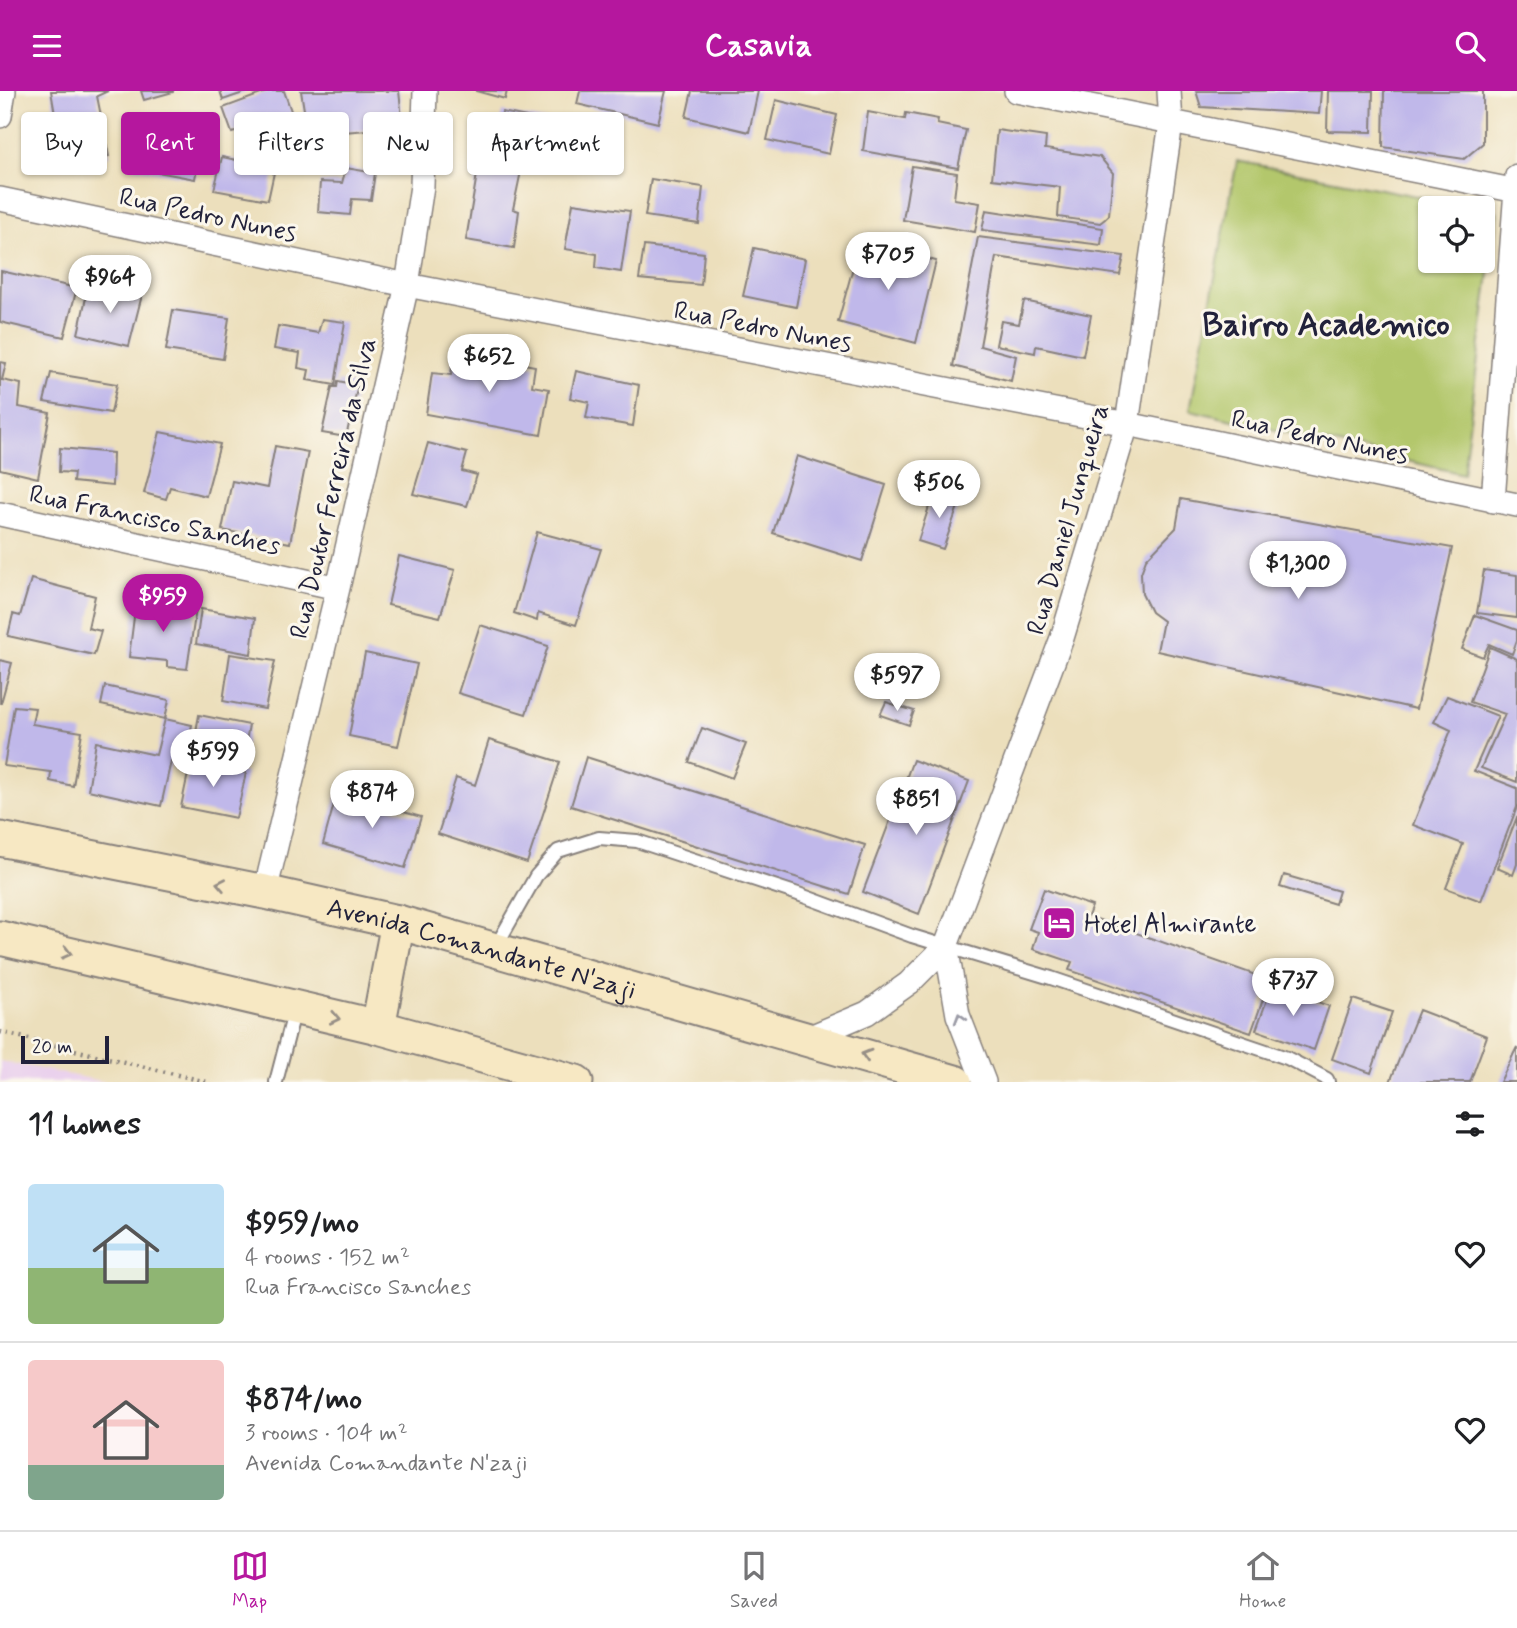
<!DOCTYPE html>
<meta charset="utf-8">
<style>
body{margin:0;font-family:Mynerve,sans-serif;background:#f6f6f6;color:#202124;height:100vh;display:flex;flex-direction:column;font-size:26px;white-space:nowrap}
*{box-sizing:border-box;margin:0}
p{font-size:23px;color:#757577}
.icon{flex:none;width:38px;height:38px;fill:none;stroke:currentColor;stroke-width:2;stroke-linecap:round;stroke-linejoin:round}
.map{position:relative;height:991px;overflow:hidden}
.panel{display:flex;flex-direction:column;background:#fff;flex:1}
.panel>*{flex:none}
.guide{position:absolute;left:21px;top:21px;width:700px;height:63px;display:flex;gap:14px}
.tools{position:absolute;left:1418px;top:105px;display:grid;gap:14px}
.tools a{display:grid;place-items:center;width:77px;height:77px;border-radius:7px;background:#fff;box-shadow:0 2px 5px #0004;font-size:35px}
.scale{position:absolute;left:21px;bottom:18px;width:88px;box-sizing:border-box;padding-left:7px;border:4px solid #22223b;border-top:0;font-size:19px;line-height:24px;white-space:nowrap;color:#22223b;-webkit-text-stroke:5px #fbf7ec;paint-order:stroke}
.price{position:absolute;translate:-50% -60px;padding:0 16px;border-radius:24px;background:#fff;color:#222;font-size:23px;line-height:46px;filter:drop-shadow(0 2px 4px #0008)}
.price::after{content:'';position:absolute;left:50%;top:42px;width:21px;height:16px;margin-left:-10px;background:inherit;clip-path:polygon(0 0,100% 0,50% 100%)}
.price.current{background:#b5179e;color:#fff}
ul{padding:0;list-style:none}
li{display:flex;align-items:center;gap:21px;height:175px;padding:0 28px}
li+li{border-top:2px solid #e0e0e0}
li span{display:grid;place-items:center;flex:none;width:196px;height:140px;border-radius:7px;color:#555}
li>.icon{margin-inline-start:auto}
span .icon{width:84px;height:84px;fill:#fffc;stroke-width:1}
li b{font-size:30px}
h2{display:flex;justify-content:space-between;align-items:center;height:84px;padding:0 28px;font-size:30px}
.pill{padding:0 24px;border-radius:7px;background:#fff;box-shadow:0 2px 5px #0004;font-size:24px;line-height:63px}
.pill.current{background:#b5179e;color:#fff}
header{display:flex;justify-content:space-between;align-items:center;height:91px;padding:0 28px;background:#b5179e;color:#fff;font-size:32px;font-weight:700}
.dock{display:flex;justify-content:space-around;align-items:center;height:98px;border-top:2px solid #e0e0e0;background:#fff;font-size:19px;color:#757577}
.dock a{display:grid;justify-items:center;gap:4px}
.dock .current{color:#b5179e}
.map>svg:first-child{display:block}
.built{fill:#ead1ed}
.green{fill:#b3c76c;stroke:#6a7454;stroke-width:2}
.building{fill:#c0b8ea}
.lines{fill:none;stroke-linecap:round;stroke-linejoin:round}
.lane-casing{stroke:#87807c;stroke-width:16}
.street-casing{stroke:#87807c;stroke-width:26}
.secondary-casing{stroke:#87807c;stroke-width:37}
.path{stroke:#87807c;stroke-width:4.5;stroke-dasharray:2 5;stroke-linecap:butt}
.lane{stroke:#fff;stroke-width:12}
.street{stroke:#fff;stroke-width:23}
.secondary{stroke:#f7e8c3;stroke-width:33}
.oneway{stroke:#978f86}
.oneway2{stroke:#9c9ca7}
.labels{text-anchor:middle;stroke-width:6;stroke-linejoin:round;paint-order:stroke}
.street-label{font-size:26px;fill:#22223b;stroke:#fbf7ec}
.poi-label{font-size:26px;fill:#22223b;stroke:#fbf7ec;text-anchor:start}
.district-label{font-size:33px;font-weight:bold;fill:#22223b;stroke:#fbf7ec}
</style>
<header><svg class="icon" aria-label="menu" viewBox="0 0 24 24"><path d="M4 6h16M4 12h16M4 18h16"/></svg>Casavia<svg class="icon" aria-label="search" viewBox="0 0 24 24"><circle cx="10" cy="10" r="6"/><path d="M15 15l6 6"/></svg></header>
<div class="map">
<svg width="1517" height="991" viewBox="0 0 1517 991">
<rect width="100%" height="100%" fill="#fbf7ec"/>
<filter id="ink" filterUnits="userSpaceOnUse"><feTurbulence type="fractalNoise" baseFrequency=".0143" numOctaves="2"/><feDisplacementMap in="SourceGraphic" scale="14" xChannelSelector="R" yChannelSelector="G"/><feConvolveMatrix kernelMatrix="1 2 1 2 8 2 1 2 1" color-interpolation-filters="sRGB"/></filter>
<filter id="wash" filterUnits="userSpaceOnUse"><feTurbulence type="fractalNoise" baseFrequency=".00686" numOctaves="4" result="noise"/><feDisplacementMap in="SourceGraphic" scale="28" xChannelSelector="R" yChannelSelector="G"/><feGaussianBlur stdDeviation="1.57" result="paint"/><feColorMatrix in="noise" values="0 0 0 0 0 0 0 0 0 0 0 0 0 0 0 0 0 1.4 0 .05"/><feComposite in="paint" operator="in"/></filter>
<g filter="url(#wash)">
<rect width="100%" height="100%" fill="#ecdfbc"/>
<path class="built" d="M0,970L106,991H0Z"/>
<path class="green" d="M1237,70L1478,117H1430V170H1482V118L1497,121L1463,383L1190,319Z"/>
<g id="blocks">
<path class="building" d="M51,0H108L97,5L109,65L63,70Z
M141,0H173V1L144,9Z
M220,0H249L223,9Z
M269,0H284L297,37L278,43L273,29L232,42L223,17Z
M301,0H399L403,36L308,44Z
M476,0H507L505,8Z
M580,0H666L658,32L577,13Z
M692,0H758L749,41L686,26Z
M1196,0H1321L1319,23L1201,16Z
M1328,0H1373L1372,41L1327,40Z
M1384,0H1483V52L1464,68L1383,56Z
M776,9L837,24L829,63L767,49Z
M502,21L567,34L559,59L498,47Z
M868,21L905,28L906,22L938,28L937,33L966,39L958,77L863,60Z
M143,27L164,30L161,40L202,49L195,88L131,76Z
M997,39L1046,46L1045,58L1100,66L1113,82L1109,124L1105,128L1100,132L1058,126L1060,96L992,88Z
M491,59L524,66L513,118L519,120L514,157L466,149L478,77L487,78Z
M222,66L275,77L268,109L214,99Z
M912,75L957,82L954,108L980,112L975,141L903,129Z
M346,77L375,82L371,109L352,108L350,124L318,121L320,91L342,92Z
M651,88L703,96L699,133L645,125Z
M573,112L630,120L621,181L596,177L597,163L565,158Z
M986,119L1103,137L1101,154L982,139Z
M978,146L1124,165L1120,184L996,166L980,255L1016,265L1011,290L953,275Z
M860,151L936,170L916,252L838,231Z
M644,155L704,162L701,194L639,188Z
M754,157L805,168L796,216L743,205Z
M1,180L77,197L64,246L0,231Z
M89,193L142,204L129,255L78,243Z
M1024,210L1091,224L1083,265L1036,255L1035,262L996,254L1001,230L1019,233Z
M173,219L229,227L223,268L166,259Z
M322,228L345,231L335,294L307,289L309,279L298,277L300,262L274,258L278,235L318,242Z
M454,260L535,275L532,295L549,298L541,344L426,323L432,282L451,284Z
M0,271L6,272L2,289L21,293L19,316L50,322L38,387L0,378Z
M576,280L639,294L633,335L586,327L589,311L570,307Z
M51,282L117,293L111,322L44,311Z
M338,290L358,294L346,346L322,342L332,296H337Z
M160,341L220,353L206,405L170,396L166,408L144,402Z
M428,352L467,362L462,380L477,384L467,415L413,403Z
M275,355L308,361L290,452L222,439L232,390L267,397Z
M60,357L113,362L112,395L73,391L74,382L59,381Z
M797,365L886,394L862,470L773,442Z
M934,400L961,407L943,458L918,450Z
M1181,408L1452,457L1416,618L1157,560L1163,530L1151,521L1142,503L1141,482L1146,468L1176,437Z
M537,441L601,458L576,534L538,522L537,530L514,522Z
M399,465L455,479L440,526L388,514Z
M1484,479L1517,484V527L1477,522Z
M31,488L95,505L88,537L101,540L94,564L8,545L13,523L20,525Z
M136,510L196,518L187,578L167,576V570L129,566Z
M201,518L255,527L251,563L196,553Z
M1475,524L1517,539V549L1512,563L1489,553L1483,566L1462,558Z
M480,534L548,555L526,623L458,602Z
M1490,556L1517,568V691L1481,677L1505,623L1470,611Z
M365,562L417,573L398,655L349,645Z
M230,563L275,570L265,618L223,610Z
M0,569L12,572L1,612H0Z
M105,595L169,609L165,628L101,614Z
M1447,605L1498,625L1474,680L1517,697V716L1481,810L1446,797L1463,753L1413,734L1451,639L1434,631Z
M886,611L914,620L909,634L880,624Z
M14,615L35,617L32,633L82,641L73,695L50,690L51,681L4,675Z
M199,624L249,634L243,667L193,657Z
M165,628L192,634L183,672L171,670L161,715L88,699L96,651L156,664Z
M702,637L746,653L732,687L689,671Z
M489,649L560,671L527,772L438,743L456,687L475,694Z
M586,666L865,754L849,803L571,715Z
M191,668L246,682L236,727L181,716Z
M913,669L969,690L919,823L863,801Z
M337,702L421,726L405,777L323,753Z
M1517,726V773L1513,784L1497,777Z
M1284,784L1339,800L1335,813L1280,796Z
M1044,798L1092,815L1088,825L1270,889L1251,942L1069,879L1072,871L1033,858L1038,841L1029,838Z
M1272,895L1329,915L1314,959L1256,939Z
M1353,908L1392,921L1371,982L1332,968Z
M1419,919L1487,945L1470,991H1390Z
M1517,956V991H1500Z"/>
</g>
</g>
<g filter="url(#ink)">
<use href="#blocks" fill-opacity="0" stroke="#87807c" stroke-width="2"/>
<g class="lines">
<g class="lane-casing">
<path id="lane" d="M495,857L536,785L558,760L599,747L637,750L798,803L912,845L1051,887L1287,967L1327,988L1328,991
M276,991L295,918"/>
</g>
<g class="street-casing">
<path id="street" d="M1016,0L1517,100
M0,25L4,0
M0,108L407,194L1127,333L1517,414
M1493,410L1517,85
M0,423L338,497
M265,801L338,497L407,194L422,95L425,0
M946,855L958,924L984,991
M808,947L867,922L909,892L946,855L1062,547L1127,333L1171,32L1169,0"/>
</g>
<g class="secondary-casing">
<g id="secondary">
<path id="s1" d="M0,748L265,801L398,831L955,991"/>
<path d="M0,847L378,936L576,991"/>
<path d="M378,936L398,831"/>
</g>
</g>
<path class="path" d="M0,941L207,991"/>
<use href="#lane" class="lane"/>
<use href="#street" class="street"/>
<use href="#secondary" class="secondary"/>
</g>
<defs><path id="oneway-chevron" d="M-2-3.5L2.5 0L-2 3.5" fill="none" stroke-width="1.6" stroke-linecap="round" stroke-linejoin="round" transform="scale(1.75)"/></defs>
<g class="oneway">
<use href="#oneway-chevron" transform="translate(221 793) rotate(-169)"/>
<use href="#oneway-chevron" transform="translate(67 862) rotate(14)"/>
<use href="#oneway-chevron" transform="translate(335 927) rotate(12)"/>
<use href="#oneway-chevron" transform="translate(866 964) rotate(-163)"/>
</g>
<use class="oneway2" href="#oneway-chevron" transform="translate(960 927) rotate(-107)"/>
</g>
<defs>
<g id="hotel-square" transform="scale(1.75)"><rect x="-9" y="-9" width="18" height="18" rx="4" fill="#b5179e" stroke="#fbf7ec"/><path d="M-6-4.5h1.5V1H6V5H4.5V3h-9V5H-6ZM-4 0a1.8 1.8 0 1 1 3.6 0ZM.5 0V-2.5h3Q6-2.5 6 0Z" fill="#fff"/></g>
</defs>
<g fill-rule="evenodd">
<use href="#hotel-square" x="1059" y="832"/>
</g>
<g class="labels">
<g class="street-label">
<text transform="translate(208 123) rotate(12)" y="9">Rua Pedro Nunes</text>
<text transform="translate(763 235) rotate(11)" y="9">Rua Pedro Nunes</text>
<text transform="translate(1320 345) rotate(12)" y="9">Rua Pedro Nunes</text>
<text transform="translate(332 397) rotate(-77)" y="9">Rua Doutor Ferreira da Silva</text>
<text transform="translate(155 428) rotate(12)" y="9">Rua Francisco Sanches</text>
<text transform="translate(1067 428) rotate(-74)" y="9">Rua Daniel Junqueira</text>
<text dy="9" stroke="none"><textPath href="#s1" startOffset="494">Avenida Comandante N'zaji</textPath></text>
</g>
<g class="poi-label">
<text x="1084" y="841">Hotel Almirante</text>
</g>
<g class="district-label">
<text x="1326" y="244">Bairro Academico</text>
</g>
</g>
</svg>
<div class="tools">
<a><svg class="icon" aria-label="locate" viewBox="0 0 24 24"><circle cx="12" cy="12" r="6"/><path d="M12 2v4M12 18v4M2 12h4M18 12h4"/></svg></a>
</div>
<div class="scale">20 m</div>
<b class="price" style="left:888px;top:201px">$705</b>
<b class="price" style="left:110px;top:224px">$964</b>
<b class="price" style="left:489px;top:303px">$652</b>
<b class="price" style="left:939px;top:429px">$506</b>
<b class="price" style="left:1298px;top:510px">$1,300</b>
<b class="price current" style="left:163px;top:543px">$959</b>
<b class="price" style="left:897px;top:622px">$597</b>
<b class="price" style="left:213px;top:698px">$599</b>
<b class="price" style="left:372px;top:739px">$874</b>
<b class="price" style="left:916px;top:746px">$851</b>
<b class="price" style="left:1293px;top:927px">$737</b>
<div class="guide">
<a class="pill">Buy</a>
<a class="pill current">Rent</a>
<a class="pill">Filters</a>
<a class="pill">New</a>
<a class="pill">Apartment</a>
</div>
</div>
<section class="panel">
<h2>11 homes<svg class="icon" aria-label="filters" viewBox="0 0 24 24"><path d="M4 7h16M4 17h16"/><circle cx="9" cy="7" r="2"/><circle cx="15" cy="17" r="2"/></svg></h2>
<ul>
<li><span style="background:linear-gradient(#bfe0f5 60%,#8fb573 0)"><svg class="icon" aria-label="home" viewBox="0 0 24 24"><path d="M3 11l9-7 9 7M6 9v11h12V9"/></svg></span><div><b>$959/mo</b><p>4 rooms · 152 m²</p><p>Rua Francisco Sanches</p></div><svg class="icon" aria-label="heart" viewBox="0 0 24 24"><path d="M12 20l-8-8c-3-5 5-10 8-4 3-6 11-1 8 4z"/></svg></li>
<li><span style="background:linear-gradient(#f6c9c9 75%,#7fa58c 0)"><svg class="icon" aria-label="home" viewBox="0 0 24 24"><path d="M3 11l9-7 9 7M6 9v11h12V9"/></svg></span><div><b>$874/mo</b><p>3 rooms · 104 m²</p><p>Avenida Comandante N'zaji</p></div><svg class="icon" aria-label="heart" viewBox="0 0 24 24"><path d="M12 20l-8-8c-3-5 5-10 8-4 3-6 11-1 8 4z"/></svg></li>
</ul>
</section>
<nav class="dock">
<a class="current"><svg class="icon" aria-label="map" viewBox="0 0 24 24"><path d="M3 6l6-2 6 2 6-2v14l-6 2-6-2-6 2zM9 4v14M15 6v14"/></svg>Map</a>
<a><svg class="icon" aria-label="saved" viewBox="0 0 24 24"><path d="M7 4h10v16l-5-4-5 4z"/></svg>Saved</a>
<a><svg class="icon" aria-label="home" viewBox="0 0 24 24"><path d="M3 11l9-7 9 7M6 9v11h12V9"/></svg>Home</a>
</nav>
